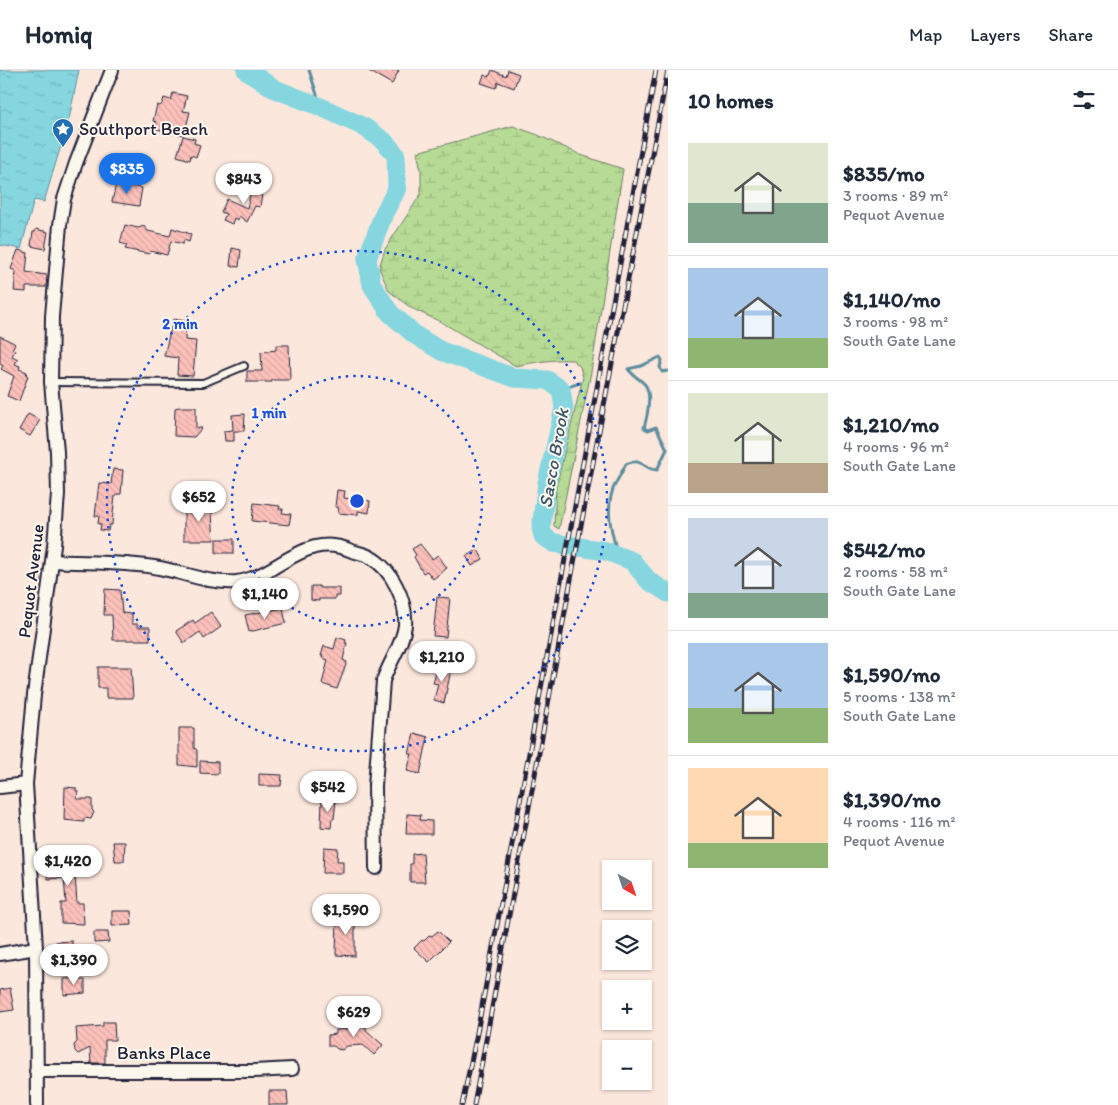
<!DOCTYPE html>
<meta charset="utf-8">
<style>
body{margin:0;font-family:Itim,sans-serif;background:#f2f2f3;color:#1f2937;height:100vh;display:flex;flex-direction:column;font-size:19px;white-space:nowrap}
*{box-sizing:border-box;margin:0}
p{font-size:16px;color:#747a83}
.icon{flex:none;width:28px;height:28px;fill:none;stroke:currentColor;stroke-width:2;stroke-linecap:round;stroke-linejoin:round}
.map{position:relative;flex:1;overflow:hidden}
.panel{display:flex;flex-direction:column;background:#fff;width:450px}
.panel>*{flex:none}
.needle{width:32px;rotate:140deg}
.tools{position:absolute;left:602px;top:790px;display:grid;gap:10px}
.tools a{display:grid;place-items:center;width:50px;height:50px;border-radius:0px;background:#fff;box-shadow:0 1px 4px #0004;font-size:25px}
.price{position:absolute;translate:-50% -42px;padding:0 11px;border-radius:18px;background:#fff;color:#222;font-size:16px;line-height:32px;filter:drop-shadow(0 1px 2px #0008)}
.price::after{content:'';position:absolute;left:50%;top:30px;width:15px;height:11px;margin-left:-8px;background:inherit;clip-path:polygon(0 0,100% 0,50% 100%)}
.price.selected{background:#1a73e8;color:#fff}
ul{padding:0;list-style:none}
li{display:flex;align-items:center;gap:15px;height:125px;padding:0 20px}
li+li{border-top:1px solid #e0e1e3}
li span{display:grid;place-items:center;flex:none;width:140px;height:100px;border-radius:0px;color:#555}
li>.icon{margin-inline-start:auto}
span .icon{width:60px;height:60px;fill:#fffc;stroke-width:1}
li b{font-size:21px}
h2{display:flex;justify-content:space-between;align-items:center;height:60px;padding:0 20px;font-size:21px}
header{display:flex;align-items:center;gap:30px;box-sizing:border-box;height:70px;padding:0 25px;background:#fff;border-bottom:1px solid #e0e1e3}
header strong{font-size:24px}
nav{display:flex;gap:28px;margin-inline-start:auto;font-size:18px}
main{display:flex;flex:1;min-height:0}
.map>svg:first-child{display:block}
.wetland{fill:url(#wetland-marsh);stroke:#6c7e68}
.water{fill:url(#water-ripples);stroke:#5d8e9d}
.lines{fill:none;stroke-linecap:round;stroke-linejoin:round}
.stream{stroke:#5d8e9d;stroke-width:3}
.river{stroke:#85d6df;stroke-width:19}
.building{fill:url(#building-back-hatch);stroke:#22223b}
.service-casing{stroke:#22223b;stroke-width:10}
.minor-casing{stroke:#22223b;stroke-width:16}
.service{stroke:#fbf7ec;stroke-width:6}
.minor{stroke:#fbf7ec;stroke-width:12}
.rail-casing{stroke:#22223b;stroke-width:5}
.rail{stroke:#fbf7ec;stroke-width:3;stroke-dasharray:9;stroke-linecap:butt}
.ring{fill:none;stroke:#1d4ed8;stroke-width:2.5;stroke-dasharray:2.5 5}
.labels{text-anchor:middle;stroke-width:4;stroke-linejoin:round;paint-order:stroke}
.poi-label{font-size:18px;fill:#22223b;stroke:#fbf7ec;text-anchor:start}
.street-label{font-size:18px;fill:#22223b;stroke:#fbf7ec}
.water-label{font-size:19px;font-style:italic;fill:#40586c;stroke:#fbf7ec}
.centre{fill:#1d4ed8;stroke:#fbf7ec;stroke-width:2.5}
.ring-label{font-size:15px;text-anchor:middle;font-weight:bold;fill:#1d4ed8;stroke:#fbf7ec;stroke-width:4;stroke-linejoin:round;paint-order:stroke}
</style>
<header>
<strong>Homiq</strong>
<nav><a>Map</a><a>Layers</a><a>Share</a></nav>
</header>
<main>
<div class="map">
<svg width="668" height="1035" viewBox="0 0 668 1035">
<defs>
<pattern id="wetland-marsh" width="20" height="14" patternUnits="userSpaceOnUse" patternTransform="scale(1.25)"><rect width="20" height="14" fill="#b7db95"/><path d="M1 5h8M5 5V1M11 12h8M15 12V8" fill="none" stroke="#9dbc81"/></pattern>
<pattern id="water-ripples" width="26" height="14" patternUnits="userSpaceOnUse" patternTransform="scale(1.25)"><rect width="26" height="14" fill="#85d6df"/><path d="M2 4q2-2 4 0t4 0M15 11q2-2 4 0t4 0" fill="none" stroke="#73b7c0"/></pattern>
<pattern id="building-back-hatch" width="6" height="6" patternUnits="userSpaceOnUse" patternTransform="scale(1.25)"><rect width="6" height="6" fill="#fdc1bb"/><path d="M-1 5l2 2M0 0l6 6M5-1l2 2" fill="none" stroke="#d9a6a2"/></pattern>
</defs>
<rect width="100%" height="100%" fill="#fce7dd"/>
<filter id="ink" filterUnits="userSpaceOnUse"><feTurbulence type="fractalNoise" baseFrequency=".02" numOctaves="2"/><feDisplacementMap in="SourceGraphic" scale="10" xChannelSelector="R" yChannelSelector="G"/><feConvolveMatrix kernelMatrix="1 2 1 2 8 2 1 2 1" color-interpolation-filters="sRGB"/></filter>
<g filter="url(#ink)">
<path class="wetland" d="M513,56L538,65L581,85L623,99L591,302L559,459L554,456L556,417L583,307L580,297L573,290C553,289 535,292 516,296L441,252L411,238L389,221L379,198L385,179L421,124V100L417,82Z"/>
<path class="water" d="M0,0H79L69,49L44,132L34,130L21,179L0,175Z"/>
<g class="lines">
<path class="stream" d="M309,0L321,37
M561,319L580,313
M618,486C612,463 605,442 613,419C617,410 622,402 626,394C643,387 643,399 657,400L667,379L656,357L648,360L644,358C647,347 652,327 646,316C642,310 634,307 628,299L641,296L660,287L662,290L660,297L662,302L668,301"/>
<path class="river" d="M246,0L275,19L321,37L364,57L384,71L396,85L397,119L384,143L367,189L372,215L390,243L415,265L441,281L515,308L547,310L561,319L564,338L547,413L541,458L543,466L554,473L606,481L632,491L649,511L668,523"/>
</g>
<path class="building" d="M367,0H399L392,14Z
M492,0L506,6L508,0L519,4L514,18L498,12L496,18L481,13L484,5L489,7Z
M173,23L187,26L183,41L190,42L184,65L156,59V52L153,51L157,35L160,36L162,34L164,28L171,30Z
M183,66L195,69L194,73L200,75L196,87L191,85L190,90L177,86Z
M254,109L264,112L260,137L255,136L247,152L239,146L238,150L234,148L232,154L223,150L226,144L221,142L227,129L247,138Z
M116,114L142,118L139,136L112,132Z
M125,155L138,158L144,156L148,161L170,166L172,158L191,164L189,172L184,170L183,174L171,171L167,185L150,181L149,184L125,179L127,175L120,173Z
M36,159L48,162L45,179L31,176L33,162H35Z
M232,178L241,180L239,197L230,196Z
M18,180L28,183L26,202L47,205L46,217H26V222L14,221L16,201L11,199Z
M173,249L186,251L185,270L196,271L193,306L177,305L178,288L164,286Z
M0,266L14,273L15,274L12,279L15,280L12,286L18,289L15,294L20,296L19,299L27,302L26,305L28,306L19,331L7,326L14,306L1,299L3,296L0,294Z
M276,275H289L290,310H272V312H247V301H262L261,282L276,280Z
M179,337H196V358H202L194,367L174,366L175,338Z
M28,344L40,350L30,366L19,360Z
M245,344L244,361H234V371H225L224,361L233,360L232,345Z
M113,399L123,400L121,424H117V426H115L112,453V455H109L108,461L100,460L101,454H98L99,446H95L99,413L111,414Z
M337,420L345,421L344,428L370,431L369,443L358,441V445L339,443L338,437H335Z
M202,429L211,430L214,470H184V438H202Z
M254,433L280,436L279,439H283L282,443L291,444L289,455L252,451Z
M216,469H234V483H216Z
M420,474L432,489L438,485L447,498L433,509L427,501L423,503L414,487L416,485L412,479Z
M478,480L483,489L472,496L466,486Z
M311,516H319L320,518H340V526H335V529H319V531L311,530Z
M105,519L120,520L122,543L132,544V554H138V557H150V570H113L112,545H104Z
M437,527L450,528L446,567L433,566Z
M283,538L286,553L249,562L245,545Z
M211,542L221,557L204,569L200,562L184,573L176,561L193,550L195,553Z
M337,567L346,570L345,573H347L343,590L347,592L337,619L322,614L328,590L322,588L323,586H321L324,576L334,579Z
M438,596L451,600L444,633L434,630L438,614L433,613Z
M98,597H131L133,628H106V618H98Z
M179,658H194V678L197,680V697L179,695Z
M414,663L428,667L420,704L407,701L412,684H409Z
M200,691L218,692V704L200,703Z
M259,704L282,705L281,716H259Z
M65,717L76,718V721H78L77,729H92V740L94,742L91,749L84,748V752L64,750Z
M322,729L336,730L334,749L332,748L331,758L321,757Z
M407,744L421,745L420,750L432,751V764H406Z
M113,772H125L124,791H115Z
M324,777L338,778L337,791H343V803H323Z
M423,783L425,812H410V794H412V784Z
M81,785L82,795H76L77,805H75L77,833H83L84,854L61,853V833H66L64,808L48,809L46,792L53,791L58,786Z
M112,841H131L132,855L112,856Z
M337,847H355V886L336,885Z
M438,861L449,872L429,892L414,878L422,870L424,871L430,865L432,866Z
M94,862H108L109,872L94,873Z
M72,871V878H77V890L56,888V872Z
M78,908V910H85V923L64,925V909Z
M10,918L14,940L0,942V920Z
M103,952H114L115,970H105V993H91L90,978L78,984L75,981L74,975L77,972L76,958L103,956Z
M361,952V956H366V960L383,975L374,985L363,975L347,976L342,980L337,979L334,976H328V965L336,964V960L349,959V953Z
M269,1021H287L288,1035H269Z"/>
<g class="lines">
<g class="service-casing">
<path id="service" d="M51,312L203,313L244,296"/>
</g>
<g class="minor-casing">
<path id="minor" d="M52,491C85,493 120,492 154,497C181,501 207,514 236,512C265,509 287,484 315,477C327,474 341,476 352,481C358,483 365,484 370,487C392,499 407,531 405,555C403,575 389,592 383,611L375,716L376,798
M0,717L26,714
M0,884L36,878
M36,1001H254L292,999
M37,1035L36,878L26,714L34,625L54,476L58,424L57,382L51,312L52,246L60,155L64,129L76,93L112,0"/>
</g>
<use href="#service" class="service"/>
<use href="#minor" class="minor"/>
<g class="rail-casing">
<path id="rail" d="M462,1035L476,968L656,0
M474,1035L579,466L668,0"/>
</g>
<use href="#rail" class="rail"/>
</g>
</g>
<g class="ring">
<circle cx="357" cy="431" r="125"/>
<circle cx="357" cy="431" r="250"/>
</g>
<defs>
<g id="sight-pin" transform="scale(1.125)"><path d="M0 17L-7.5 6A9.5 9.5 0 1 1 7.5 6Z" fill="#1f6fb2" stroke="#fbf7ec"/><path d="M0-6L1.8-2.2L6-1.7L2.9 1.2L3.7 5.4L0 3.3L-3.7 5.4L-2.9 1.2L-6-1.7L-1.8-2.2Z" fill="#fff"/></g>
</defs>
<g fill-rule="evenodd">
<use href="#sight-pin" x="63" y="59"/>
</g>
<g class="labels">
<g class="poi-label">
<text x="79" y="65">Southport Beach</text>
</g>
<g class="street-label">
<text transform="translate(31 511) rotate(-83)" y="6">Pequot Avenue</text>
<text x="164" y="989">Banks Place</text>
</g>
<g class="water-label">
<text transform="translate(553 388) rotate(-80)" y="7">Sasco Brook</text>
</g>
</g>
<circle cx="357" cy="431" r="8" class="centre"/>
<g class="ring-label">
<text x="180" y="259">2 min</text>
<text x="269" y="348">1 min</text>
</g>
</svg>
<div class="tools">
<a><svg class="needle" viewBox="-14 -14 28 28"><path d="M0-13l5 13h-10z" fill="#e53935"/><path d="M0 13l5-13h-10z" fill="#747a83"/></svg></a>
<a><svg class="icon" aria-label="layers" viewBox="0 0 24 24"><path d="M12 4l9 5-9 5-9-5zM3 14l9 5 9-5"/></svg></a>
<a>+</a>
<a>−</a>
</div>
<b class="price selected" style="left:127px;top:125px">$835</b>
<b class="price" style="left:244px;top:135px">$843</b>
<b class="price" style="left:199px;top:453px">$652</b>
<b class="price" style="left:265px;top:550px">$1,140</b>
<b class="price" style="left:442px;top:613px">$1,210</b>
<b class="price" style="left:328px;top:743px">$542</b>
<b class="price" style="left:68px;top:817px">$1,420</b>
<b class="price" style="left:346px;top:866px">$1,590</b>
<b class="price" style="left:74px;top:916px">$1,390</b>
<b class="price" style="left:354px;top:968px">$629</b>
</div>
<section class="panel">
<h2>10 homes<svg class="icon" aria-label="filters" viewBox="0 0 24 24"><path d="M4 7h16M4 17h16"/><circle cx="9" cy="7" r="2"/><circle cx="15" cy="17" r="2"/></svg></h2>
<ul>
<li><span style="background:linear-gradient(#dfe7d0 60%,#7fa58c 0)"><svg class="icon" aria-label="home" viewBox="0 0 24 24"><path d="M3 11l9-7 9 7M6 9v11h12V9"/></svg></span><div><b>$835/mo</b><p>3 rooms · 89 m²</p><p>Pequot Avenue</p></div></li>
<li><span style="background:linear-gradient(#a9c7e8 70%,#8fb573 0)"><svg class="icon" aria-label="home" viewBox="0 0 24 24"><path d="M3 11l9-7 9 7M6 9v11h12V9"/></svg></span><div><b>$1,140/mo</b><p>3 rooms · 98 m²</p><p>South Gate Lane</p></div></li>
<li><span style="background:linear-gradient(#dfe7d0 70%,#b9a48a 0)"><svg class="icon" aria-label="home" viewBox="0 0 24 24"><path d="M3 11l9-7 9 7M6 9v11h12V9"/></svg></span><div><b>$1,210/mo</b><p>4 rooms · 96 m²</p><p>South Gate Lane</p></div></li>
<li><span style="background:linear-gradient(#c9d6e8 75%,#7fa58c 0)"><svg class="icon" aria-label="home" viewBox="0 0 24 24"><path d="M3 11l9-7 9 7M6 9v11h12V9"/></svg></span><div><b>$542/mo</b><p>2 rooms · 58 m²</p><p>South Gate Lane</p></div></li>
<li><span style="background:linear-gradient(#a9c7e8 65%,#8fb573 0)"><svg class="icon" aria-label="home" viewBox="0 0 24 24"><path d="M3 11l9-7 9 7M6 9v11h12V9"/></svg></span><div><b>$1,590/mo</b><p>5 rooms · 138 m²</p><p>South Gate Lane</p></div></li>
<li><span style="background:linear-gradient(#ffd9b3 75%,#8fb573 0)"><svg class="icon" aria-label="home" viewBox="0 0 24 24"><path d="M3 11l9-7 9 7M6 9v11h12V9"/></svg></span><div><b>$1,390/mo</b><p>4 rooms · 116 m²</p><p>Pequot Avenue</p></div></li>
</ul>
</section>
</main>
